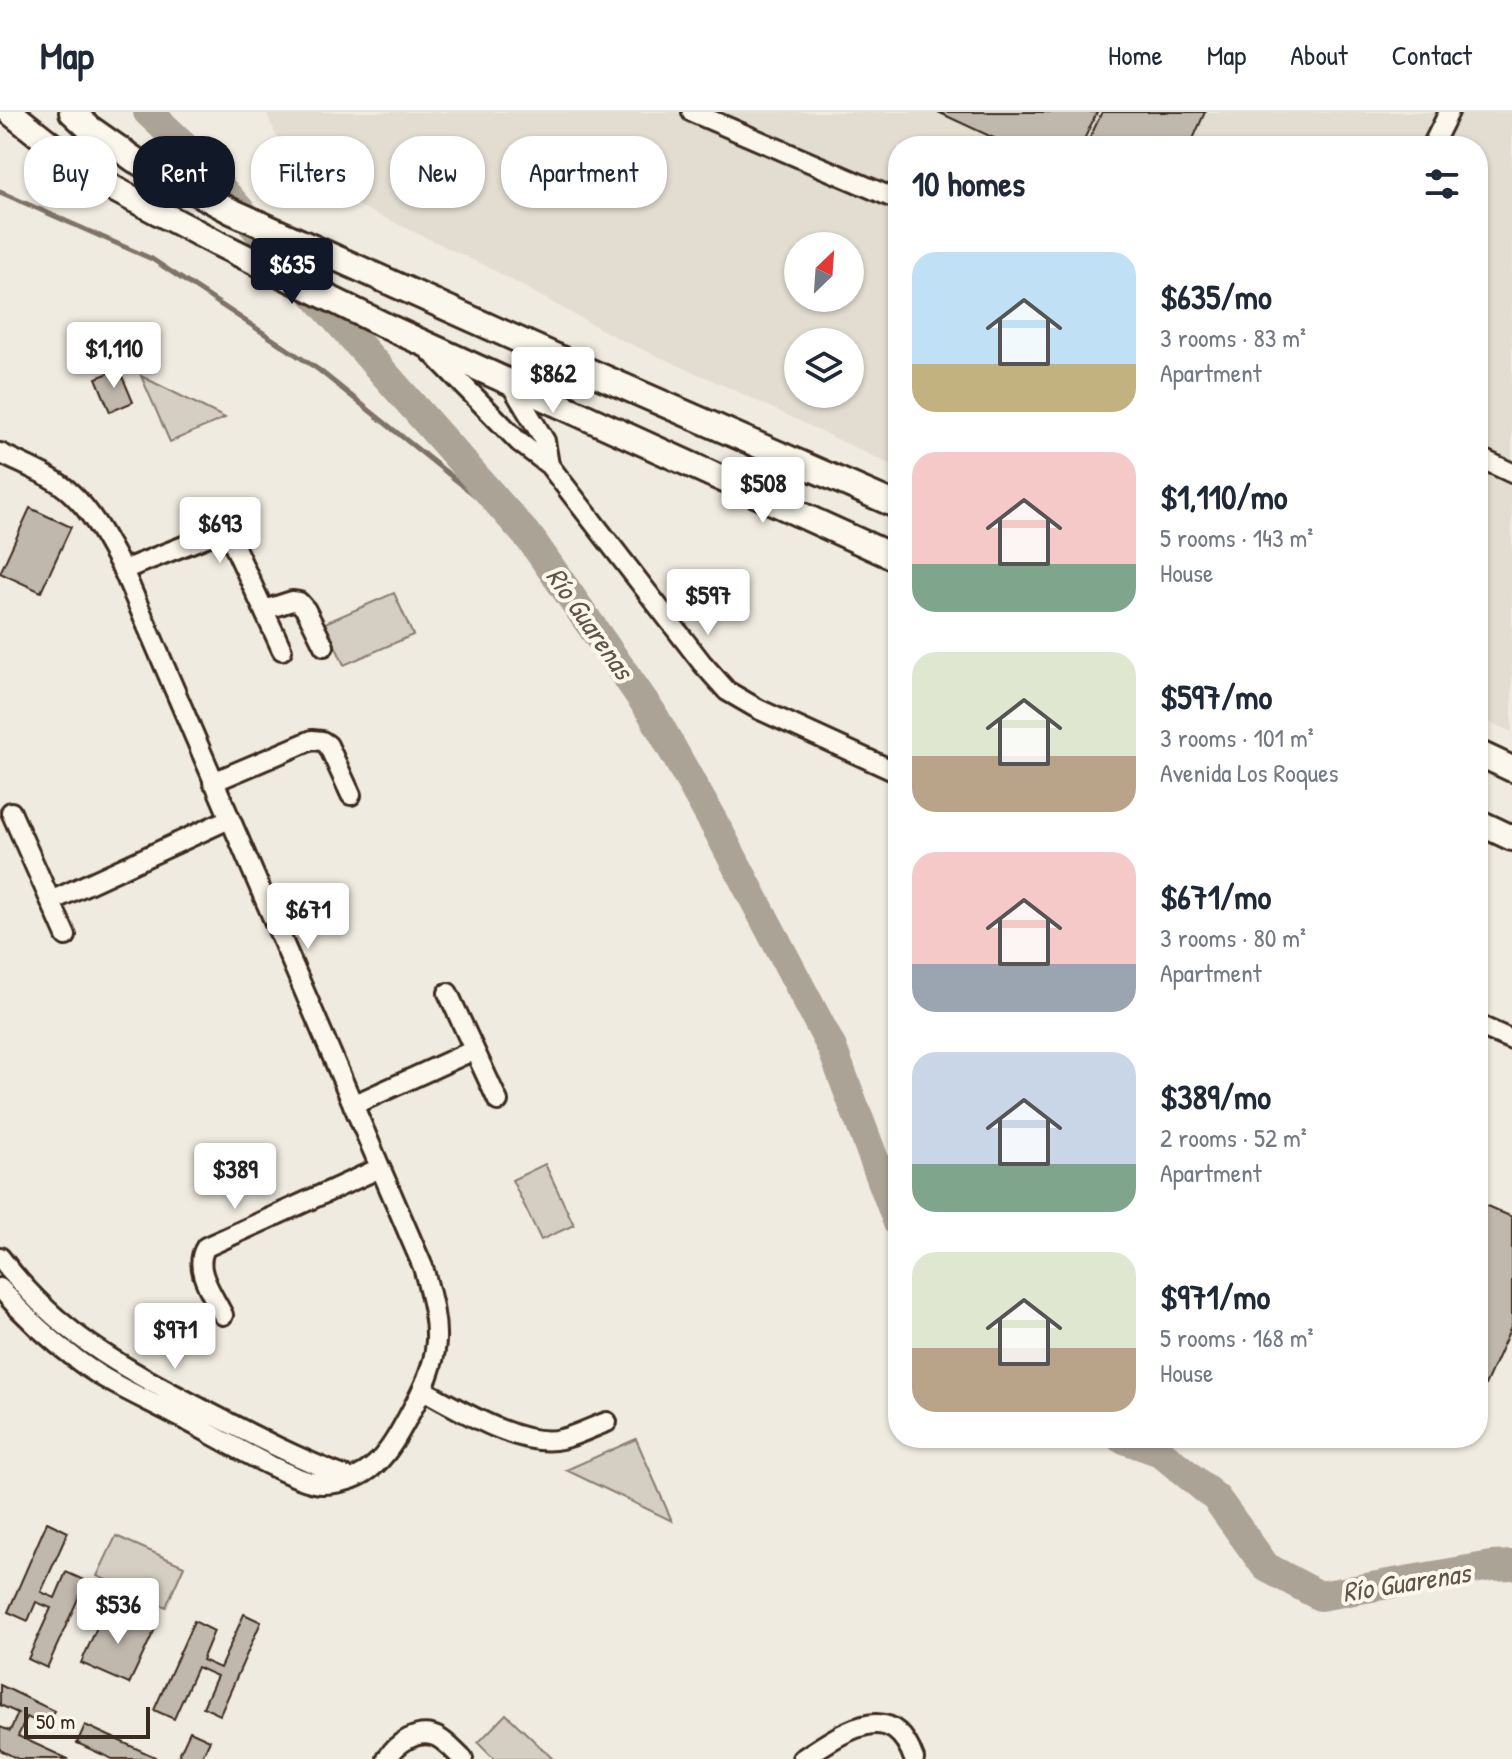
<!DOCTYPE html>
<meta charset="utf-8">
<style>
body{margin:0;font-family:"Patrick Hand",sans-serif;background:#f6f6f7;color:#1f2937;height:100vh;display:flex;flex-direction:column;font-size:30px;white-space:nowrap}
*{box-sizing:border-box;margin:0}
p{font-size:26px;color:#747a83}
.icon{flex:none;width:44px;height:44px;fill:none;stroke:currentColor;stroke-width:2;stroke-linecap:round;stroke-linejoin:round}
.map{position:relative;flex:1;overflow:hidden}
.details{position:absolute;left:888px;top:24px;width:600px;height:1312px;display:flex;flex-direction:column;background:#fff;border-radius:32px;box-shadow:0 2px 6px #0004}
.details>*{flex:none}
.banner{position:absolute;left:24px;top:24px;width:744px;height:72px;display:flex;gap:16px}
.needle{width:52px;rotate:25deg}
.tools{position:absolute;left:784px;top:120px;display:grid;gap:16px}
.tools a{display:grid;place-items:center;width:80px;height:80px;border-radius:50%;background:#fff;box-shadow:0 2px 6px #0004;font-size:40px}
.scale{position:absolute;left:24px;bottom:20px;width:126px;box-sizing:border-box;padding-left:8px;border:4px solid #3b2a1e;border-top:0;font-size:22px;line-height:28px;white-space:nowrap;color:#3b2a1e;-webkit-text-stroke:6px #fbf7ec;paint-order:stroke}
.price{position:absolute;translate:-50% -68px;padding:0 18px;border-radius:8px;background:#fff;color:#222;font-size:26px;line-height:52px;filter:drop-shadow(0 2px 4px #0008)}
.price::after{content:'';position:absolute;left:50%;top:48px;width:24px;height:18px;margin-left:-12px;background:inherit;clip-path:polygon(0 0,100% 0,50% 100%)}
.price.current{background:#111827;color:#fff}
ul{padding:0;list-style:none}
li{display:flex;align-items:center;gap:24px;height:200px;padding:0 24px}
li span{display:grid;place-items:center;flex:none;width:224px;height:160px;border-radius:24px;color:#555}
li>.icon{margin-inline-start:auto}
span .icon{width:96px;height:96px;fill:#fffc;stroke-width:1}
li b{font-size:34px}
h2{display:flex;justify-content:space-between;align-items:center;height:96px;padding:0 24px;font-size:34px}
.chip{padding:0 28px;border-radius:32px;background:#fff;box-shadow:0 2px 6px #0004;font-size:28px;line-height:72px}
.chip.current{background:#111827;color:#fff}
header{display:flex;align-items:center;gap:48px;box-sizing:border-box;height:112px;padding:0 40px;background:#fff;border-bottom:2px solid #e0e1e3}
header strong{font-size:38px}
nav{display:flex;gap:44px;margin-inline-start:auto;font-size:28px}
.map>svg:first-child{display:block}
.built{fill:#e2dcd1;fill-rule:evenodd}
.green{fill:#d5cec3;stroke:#887c70;stroke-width:2}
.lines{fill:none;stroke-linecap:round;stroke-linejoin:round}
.stream{stroke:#7f7367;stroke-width:5}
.river{stroke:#aca397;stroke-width:30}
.building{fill:#c0b8ad;stroke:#3b2a1e;stroke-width:2}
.minor-casing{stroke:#3b2a1e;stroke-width:24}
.major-casing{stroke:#3b2a1e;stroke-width:30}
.minor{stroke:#fbf7ec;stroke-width:18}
.major{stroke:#fbf7ec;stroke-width:24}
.labels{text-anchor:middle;stroke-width:8;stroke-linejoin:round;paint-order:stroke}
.water-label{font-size:28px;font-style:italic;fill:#635448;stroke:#fbf7ec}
</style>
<header>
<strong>Map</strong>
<nav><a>Home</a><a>Map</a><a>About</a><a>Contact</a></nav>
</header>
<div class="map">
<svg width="1512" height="1647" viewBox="0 0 1512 1647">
<rect width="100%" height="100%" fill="#f0ebe0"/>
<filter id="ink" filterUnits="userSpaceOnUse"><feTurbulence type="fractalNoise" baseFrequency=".0125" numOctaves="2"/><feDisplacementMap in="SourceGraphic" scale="16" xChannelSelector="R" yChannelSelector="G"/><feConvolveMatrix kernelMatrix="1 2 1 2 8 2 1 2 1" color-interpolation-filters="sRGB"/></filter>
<g filter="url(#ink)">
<path class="built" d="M266,0H1512V620L1478,605V34H898V356L732,277L617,226L486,154L334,82L303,57L276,23ZM798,134H850V186H798ZM798,230H850V282H798Z"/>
<path class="green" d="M141,264L225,306L170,330Z
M394,481L413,523L344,553L325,511Z
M545,1052L574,1113L541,1128L512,1068Z
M636,1327L672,1409L566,1358Z
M116,1424L184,1454L166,1495L97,1464Z
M506,1602L553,1647H494L478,1631Z"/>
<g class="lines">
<path class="stream" d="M0,80L152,147L319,258L532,429"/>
<path class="river" d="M148,0L179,29L532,429L652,601L720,722L832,936L898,1111
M1121,1326L1160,1340L1216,1386L1266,1455L1320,1484L1491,1454L1512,1453"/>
</g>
<path class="building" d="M938,0H1097L1081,34H1011Z
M1102,0H1205L1190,34H1086Z
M119,257L133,290L110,300L96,266Z
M30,396L71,415L41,480L0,461Z
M1478,1090L1512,1105V1213L1481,1282L1478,1280Z
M47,1410L68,1420L41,1480L55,1486L66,1460L86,1469L47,1556L28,1547L51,1496L36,1490L28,1509L8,1500Z
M106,1495L155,1517L129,1572L81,1551Z
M244,1502L261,1510L220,1603L203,1595L217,1564L197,1555L174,1607L154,1598L194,1509L214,1519L202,1548L220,1556Z
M0,1573L54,1599L47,1615L27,1605L18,1624L68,1647H18L0,1638V1615L10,1619L18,1601L0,1593Z
M85,1613L155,1645L154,1647H112L77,1631Z
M190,1619L210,1628L201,1647H177Z"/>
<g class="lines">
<g class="minor-casing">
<path id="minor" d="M692,0L898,88
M1432,34L1449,0
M428,237L519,330L549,353L702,551L727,579L758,597L898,661
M510,271L545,329L549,353
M0,341C23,353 52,363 71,381C94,402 108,431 123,458L423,1155C442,1223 443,1242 408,1305C388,1342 371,1371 323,1372C296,1373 210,1320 181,1306C148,1288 111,1273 80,1250C50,1228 24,1204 0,1176
M1478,345L1512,361
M123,458L209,424L224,423L232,429L282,538
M264,498L292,489L299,490L306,498L324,534
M213,670L312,628L322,629L328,633L351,683
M11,700L66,824
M51,789L229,707
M448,881L498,989
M1478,913L1512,928
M353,993L474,938
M0,1145C57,1222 122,1255 204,1298C252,1323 299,1347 349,1366
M223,1203C213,1183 192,1156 206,1135L380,1056
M423,1278C457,1296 522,1337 561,1327C576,1324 592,1315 607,1310
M387,1647C396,1631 419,1616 437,1625C447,1630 455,1640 463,1647
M802,1647C840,1623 891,1582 914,1647"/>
</g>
<g class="major-casing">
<path id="major" d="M10,0L54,35L116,78L217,131L388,215L898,447
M72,0L88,15L135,48L231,99L570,251L898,394
M1478,641L1512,657
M1478,710L1512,726"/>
</g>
<use href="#minor" class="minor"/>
<use href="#major" class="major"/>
</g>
</g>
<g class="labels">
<g class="water-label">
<text transform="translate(590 511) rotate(55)" y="10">Río Guarenas</text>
<text transform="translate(1406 1470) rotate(-9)" y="10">Río Guarenas</text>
</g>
</g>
</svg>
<div class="tools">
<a><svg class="needle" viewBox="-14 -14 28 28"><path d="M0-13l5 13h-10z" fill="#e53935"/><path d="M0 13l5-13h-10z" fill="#747a83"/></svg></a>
<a><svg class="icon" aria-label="layers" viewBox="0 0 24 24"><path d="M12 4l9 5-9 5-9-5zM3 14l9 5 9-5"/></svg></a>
</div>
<div class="scale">50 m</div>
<b class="price current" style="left:292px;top:194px">$635</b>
<b class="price" style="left:114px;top:278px">$1,110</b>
<b class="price" style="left:553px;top:303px">$862</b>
<b class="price" style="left:763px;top:413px">$508</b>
<b class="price" style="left:220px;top:453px">$693</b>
<b class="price" style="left:708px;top:525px">$597</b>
<b class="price" style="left:308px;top:839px">$671</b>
<b class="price" style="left:235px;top:1099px">$389</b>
<b class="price" style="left:175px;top:1259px">$971</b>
<b class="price" style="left:118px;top:1534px">$536</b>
<div class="banner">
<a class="chip">Buy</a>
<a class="chip current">Rent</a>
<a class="chip">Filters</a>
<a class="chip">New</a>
<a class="chip">Apartment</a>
</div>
<section class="details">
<h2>10 homes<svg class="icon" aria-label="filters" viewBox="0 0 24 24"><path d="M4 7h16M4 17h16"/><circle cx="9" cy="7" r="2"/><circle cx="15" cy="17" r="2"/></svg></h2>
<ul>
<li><span style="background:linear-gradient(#bfe0f5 70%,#c2b280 0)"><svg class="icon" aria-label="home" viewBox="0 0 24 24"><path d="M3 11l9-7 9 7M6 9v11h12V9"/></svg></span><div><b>$635/mo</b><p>3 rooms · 83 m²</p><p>Apartment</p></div></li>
<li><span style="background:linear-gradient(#f6c9c9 70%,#7fa58c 0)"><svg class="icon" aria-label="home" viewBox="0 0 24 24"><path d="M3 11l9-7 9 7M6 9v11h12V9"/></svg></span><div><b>$1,110/mo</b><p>5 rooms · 143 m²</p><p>House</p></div></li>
<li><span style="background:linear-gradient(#dfe7d0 65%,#b9a48a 0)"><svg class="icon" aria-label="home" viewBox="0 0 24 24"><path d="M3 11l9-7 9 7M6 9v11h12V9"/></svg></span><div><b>$597/mo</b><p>3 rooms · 101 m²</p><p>Avenida Los Roques</p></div></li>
<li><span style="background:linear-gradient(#f6c9c9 70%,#9aa5b1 0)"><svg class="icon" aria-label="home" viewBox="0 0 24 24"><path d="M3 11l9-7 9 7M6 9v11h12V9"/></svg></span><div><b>$671/mo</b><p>3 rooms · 80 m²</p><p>Apartment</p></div></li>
<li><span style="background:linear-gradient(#c9d6e8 70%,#7fa58c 0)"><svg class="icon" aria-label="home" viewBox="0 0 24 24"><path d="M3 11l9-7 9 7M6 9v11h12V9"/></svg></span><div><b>$389/mo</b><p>2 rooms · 52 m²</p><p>Apartment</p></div></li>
<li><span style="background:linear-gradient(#dfe7d0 60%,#b9a48a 0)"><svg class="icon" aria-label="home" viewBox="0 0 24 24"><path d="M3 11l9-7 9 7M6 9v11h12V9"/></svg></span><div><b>$971/mo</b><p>5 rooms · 168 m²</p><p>House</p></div></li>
</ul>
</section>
</div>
